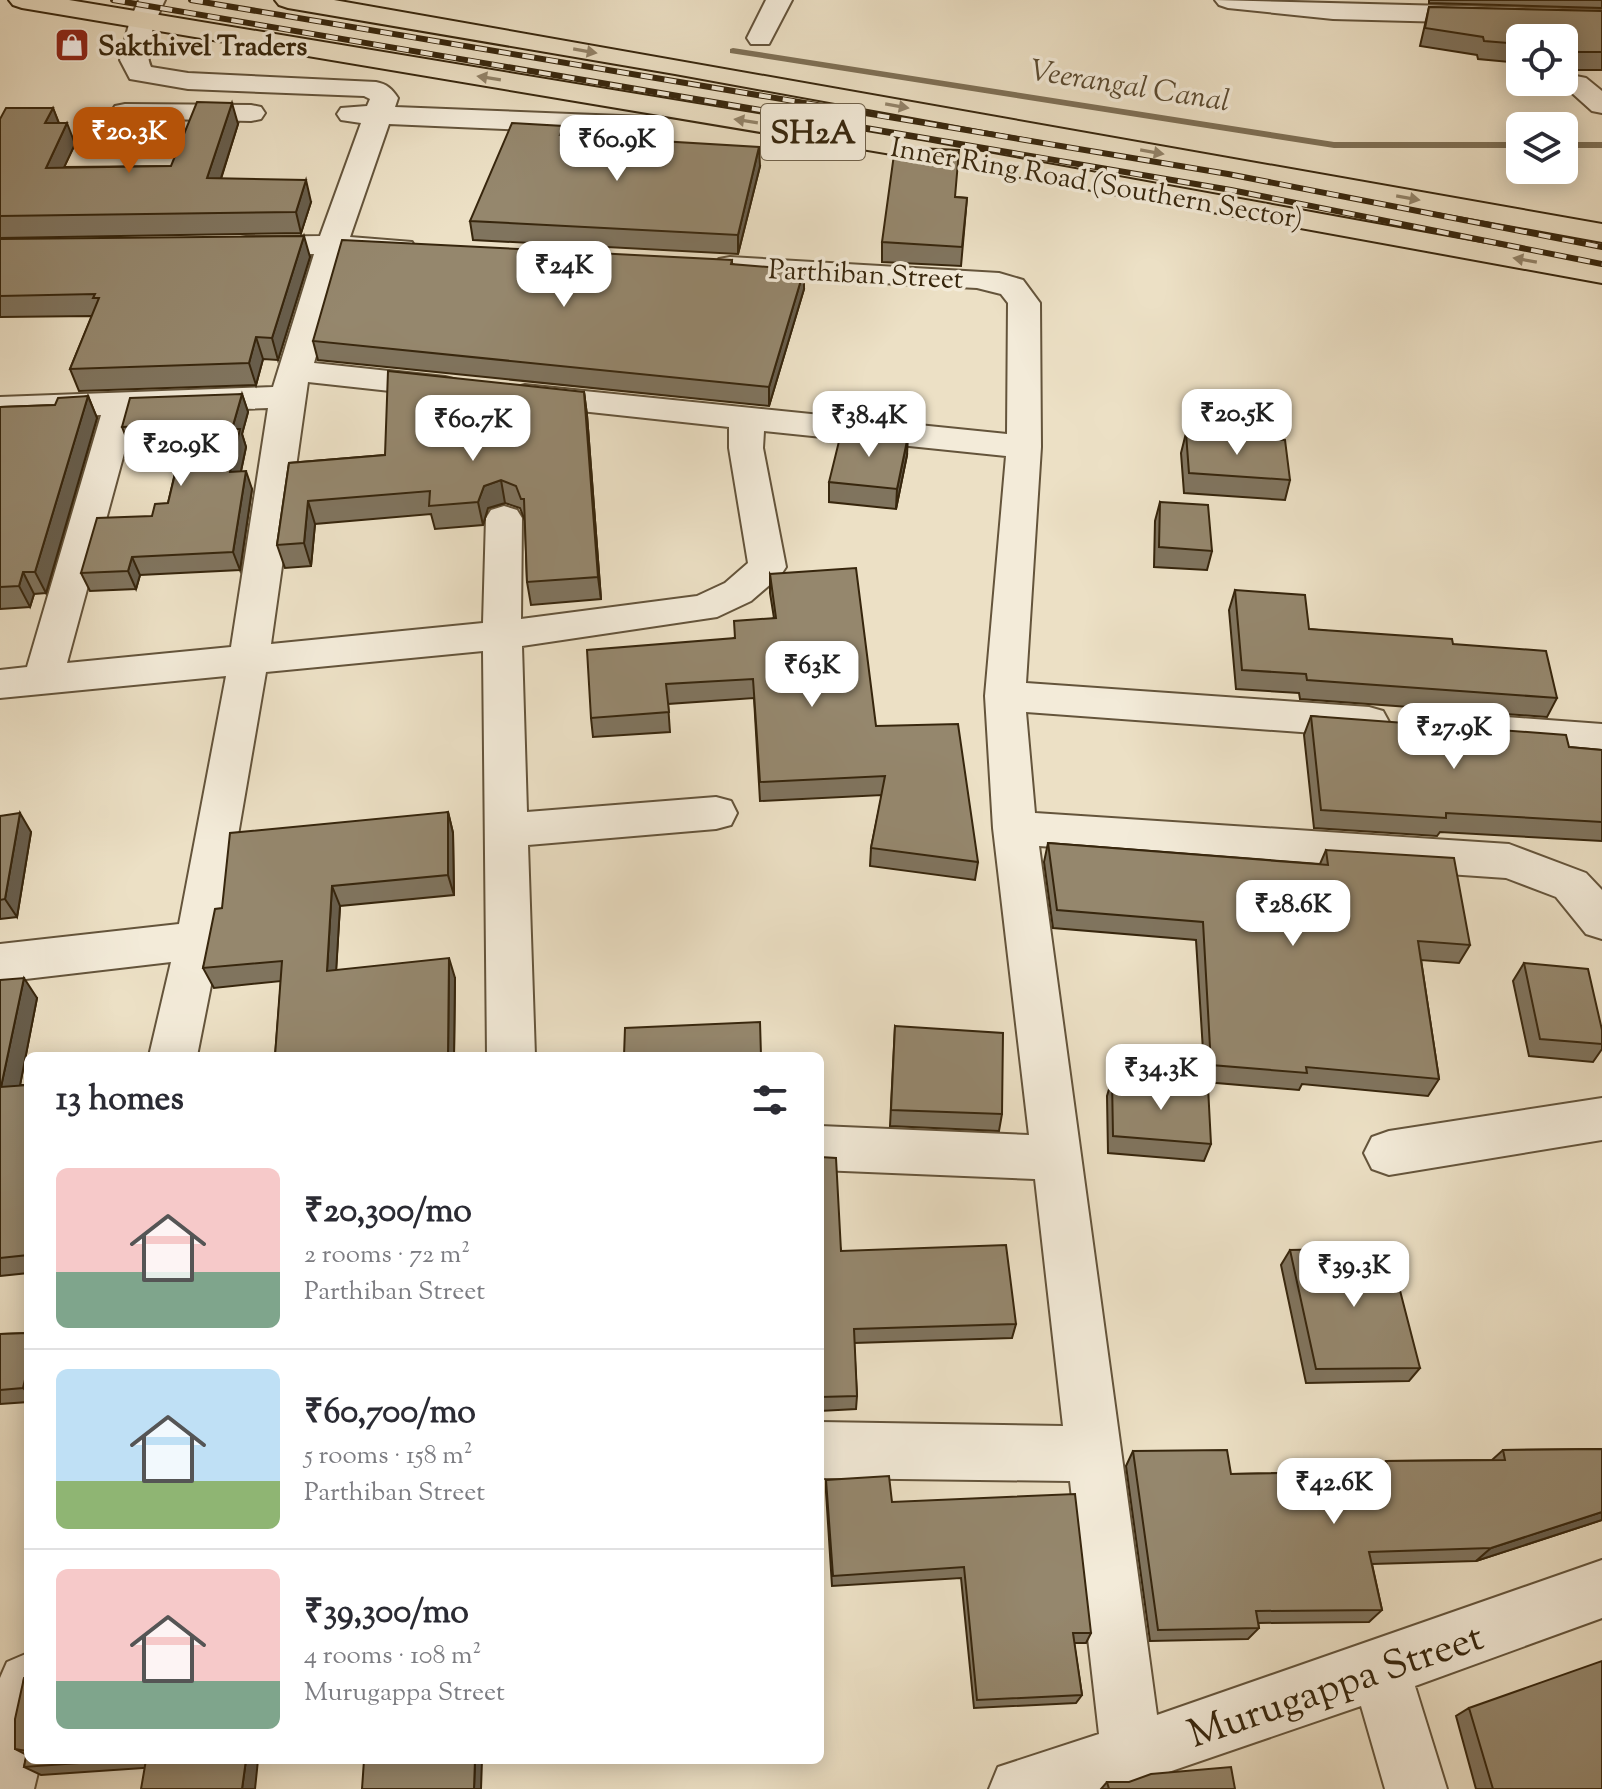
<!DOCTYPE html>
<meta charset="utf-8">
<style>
body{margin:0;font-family:"Sorts Mill Goudy",serif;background:#f7f7f7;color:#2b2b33;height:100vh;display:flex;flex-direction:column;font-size:30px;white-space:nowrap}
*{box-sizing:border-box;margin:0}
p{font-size:26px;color:#7c7c81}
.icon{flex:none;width:44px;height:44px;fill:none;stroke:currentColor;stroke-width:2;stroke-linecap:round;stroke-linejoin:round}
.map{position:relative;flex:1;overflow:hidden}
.details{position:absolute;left:24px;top:1052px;width:800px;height:712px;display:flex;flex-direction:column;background:#fff;border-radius:12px;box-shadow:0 4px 20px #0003}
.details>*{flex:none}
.tools{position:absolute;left:1506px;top:24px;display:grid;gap:16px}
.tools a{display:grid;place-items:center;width:72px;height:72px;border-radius:12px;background:#fff;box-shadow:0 4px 20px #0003;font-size:40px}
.price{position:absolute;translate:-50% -68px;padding:0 18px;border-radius:16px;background:#fff;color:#222;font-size:26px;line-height:52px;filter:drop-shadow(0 2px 4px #0008)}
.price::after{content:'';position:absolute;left:50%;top:48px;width:24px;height:18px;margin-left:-12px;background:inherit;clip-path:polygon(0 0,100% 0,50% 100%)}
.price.selected{background:#b45309;color:#fff}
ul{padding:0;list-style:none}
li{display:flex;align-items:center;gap:24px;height:200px;padding:0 32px}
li+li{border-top:2px solid #e1e1e2}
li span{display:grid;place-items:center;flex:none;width:224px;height:160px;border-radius:12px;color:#555}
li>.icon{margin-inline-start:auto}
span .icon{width:96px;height:96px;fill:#fffc;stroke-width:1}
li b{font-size:34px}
h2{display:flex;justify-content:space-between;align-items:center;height:96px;padding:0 32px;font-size:34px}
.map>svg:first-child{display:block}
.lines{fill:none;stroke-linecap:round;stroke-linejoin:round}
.stream{fill:#7e7056;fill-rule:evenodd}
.minor-casing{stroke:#64543b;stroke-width:4}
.major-casing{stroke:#37260d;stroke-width:4}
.minor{fill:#f3ebd9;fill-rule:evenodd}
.major{fill:#ece0c5;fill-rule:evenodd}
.rail-casing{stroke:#37260d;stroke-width:6}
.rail{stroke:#f3ebd9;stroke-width:4;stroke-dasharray:12;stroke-linecap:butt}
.wall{fill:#80745e;stroke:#37260d;stroke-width:2}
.shaded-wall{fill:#685e4c;stroke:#37260d;stroke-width:2}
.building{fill:#95876d;stroke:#37260d;stroke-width:2}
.oneway{fill:#928369}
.labels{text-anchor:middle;stroke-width:7;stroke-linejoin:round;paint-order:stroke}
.far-poi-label{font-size:28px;font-weight:bold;fill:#37260d;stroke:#f3ebd9;text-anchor:start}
.far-street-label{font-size:28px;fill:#37260d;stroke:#f3ebd9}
.far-water-label{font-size:30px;font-style:italic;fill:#5b4b31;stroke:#f3ebd9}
.shield{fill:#f3ebd9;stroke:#6f614a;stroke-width:2}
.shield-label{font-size:32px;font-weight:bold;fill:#37260d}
.near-street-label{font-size:40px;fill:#37260d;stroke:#f3ebd9}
</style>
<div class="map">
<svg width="1602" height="1789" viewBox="0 0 1602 1789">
<rect width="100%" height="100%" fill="#ece0c5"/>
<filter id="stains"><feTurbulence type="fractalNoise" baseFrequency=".0025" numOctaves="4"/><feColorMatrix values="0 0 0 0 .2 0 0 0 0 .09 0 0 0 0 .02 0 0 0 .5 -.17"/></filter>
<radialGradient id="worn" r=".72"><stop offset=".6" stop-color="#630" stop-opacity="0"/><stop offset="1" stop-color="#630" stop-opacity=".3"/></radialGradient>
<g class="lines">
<path class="stream" d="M733,48L1334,142H1520V148H1334L730,53V49Z
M1564,142H1602V148H1564Z"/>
<g class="minor-casing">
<path id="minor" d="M139,0H165C157,17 142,49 151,67L188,73L376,82C387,84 392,89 398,98L395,107L646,117L656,120L660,126L656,132L646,135L389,124L350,237L412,242L416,249L412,256L401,258L345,255L314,363L445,377L457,380L462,387L457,394L445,397L308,382L271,644L483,623L486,518L491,510L504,506L517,510L522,518L521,619L697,596L725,583L748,563L729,448V427L525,405L513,402L508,395L513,388L525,385L1007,434L1008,303L1001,294L977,288L730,275L719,273L714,266L719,259L730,257L999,273L1023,280L1040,303L1041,447L1026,683L1369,707L1383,711L1389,722L1383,733L1369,737L1026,712L1035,813L1509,844L1586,873L1602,890V939L1586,934L1556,897L1506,878L1039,846L1157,1715L1602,1560V1618L1415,1686L1447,1789H1385L1361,1706L1119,1789H989L998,1767L1099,1734L1070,1481L820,1478V1422L1063,1426L1035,1179L820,1170V1126L1029,1135L993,828L985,696L1006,456L764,431L763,448L786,567L780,576L751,601L717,617L522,646L527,812L716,797L731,801L737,813L731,825L716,829L528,845L535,1056H487L483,651L266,672L220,940L197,1056H149L171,962L0,982V944L179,924L226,676L0,698V670L27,667L101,415L0,419V397L273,387L314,254L246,255L235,253L231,246L235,239L246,237L320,236L361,123L341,120L337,114L341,108L367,106L370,99L364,96L188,89L130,79L120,60L130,20ZM268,408L231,647L67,663L135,413Z
M766,0H792L769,44H751L747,38Z
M1215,0L1602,10V26L1333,19L1228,8L1219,5Z
M1576,76L1586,78L1602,91V113L1592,111L1562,84L1566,78Z
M125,104L251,105L261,107L265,113L261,119L251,121L115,118L111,112L115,106Z
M1506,717L1602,724V754L1506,747L1492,743L1486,732L1492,721Z
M1602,1098V1140L1389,1175L1372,1169L1364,1153L1372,1137L1389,1131Z
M28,1653V1760H41L34,1789H0V1678L7,1662Z"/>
</g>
<g class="major-casing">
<path id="major" d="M9,0H69L927,142L1602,265V283L927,160L22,8L13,5Z
M275,0H334L1602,224V242L675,74L288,8L279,5Z"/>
</g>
<use href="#minor" class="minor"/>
<use href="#major" class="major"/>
<g class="rail-casing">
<path id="rail" d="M113,0L1231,190L1602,264
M191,0L1228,174L1602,247"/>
</g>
<use href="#rail" class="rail"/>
</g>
<path class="wall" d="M1429,0H1602V8L1429,3Z
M1429,7L1602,11V70H1564V38H1520V63L1478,59L1477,55L1420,46Z
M53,108L59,123L75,144L64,167L171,166L238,124L221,179L311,202L301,233L0,238V119Z
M564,135L760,166L738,254L473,240L470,221Z
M955,197L967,198L961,266L882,262V242Z
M0,239L310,257L278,360L263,359L256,385L79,391L70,369L92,316L0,317Z
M732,260V264L804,289L769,406L318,360L313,341Z
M584,392L587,415L601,599L531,605L527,582L525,521L520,508L505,503L488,508L483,525L435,529L431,514L315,524L311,566L285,568L277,545L289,463L385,455Z
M242,394L248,412L242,434L246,447L241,471L252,489L240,570L140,575L136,589L90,591L81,573L168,503L182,443L129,445L122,427Z
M88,396L97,418L46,593L34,594L30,607L0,609V407L55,405Z
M1186,433L1290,480L1285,500L1184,493L1181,453Z
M907,455L896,509L829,502V482Z
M1160,502L1212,551L1207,570L1154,567L1155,521Z
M770,574L876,726L978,862L975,880L870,866L871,848L882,795L760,801L754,698L668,704L670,732L593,737L591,718L734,638L774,618L770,593Z
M1235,590L1309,629L1453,644L1557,698L1547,717L1300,699L1299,693L1236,689L1229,610Z
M1311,716L1569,747L1602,750V841L1440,832L1437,836L1314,828L1304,735Z
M448,812L453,833L454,895L340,906L336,970L455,978L454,1056H275L281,981L214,988L203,968L222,908Z
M0,816L31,832L17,917L0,919Z
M1048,843L1320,864L1326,850L1470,945L1459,963L1421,960L1439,1079L1428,1096L1302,1084L1299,1090L1205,1082L1196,940L1053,928L1044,862Z
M1524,963L1602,1030V1049L1593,1062L1529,1056L1513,981Z
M0,980L37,998L20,1085H28V1273L0,1276Z
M895,1026L1002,1114L999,1131L890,1126Z
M1112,1079L1211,1144L1204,1161L1108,1153L1107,1096Z
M820,1157L841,1251L1016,1324L1012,1338L854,1343L857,1396L856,1409L820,1411Z
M1290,1250L1420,1368L1409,1381L1306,1383L1281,1265Z
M28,1333V1402L0,1404V1334Z
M1602,1449V1520L1476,1561L1372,1564L1382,1610L1369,1622L1258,1623L1259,1628L1248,1639L1150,1641L1126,1466L1133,1451L1231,1474L1377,1471L1386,1461L1492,1460L1503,1450Z
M826,1480L892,1502L1091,1633L1086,1643H1074L1082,1695L1076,1703L974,1708L961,1578L832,1586L826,1492Z
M24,1678L28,1760H258L41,1775L24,1767L27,1755L15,1749Z
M1469,1708L1602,1789H1476L1456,1716Z
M1107,1782L1235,1789H1101Z"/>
<path class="shaded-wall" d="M232,103L238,124L214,200L207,178Z
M53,108L61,129L45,123Z
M67,123L75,144L54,189L46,168Z
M759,147L760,166L738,254V235Z
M306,180L311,202L301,233L296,212Z
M304,236L310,257L278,360L272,338Z
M804,270V289L769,406V387Z
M256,337L263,359L256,385L249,363Z
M584,392L587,415L601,599L598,577Z
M242,394L248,412L242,434L246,447L237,490L230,472L232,429Z
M88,396L97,418L46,593L35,572Z
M908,436L907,455L896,509L897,489Z
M246,471L252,489L240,570L233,552Z
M501,480L505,503L488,508L483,525L478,502L484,486Z
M308,501L315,524L311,566L304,543Z
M132,557L140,575L136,589L128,571Z
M23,572L34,594L30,607L19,586Z
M448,812L453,833L454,895L448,875Z
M20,813L31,832L17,917L5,899Z
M332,886L340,906L335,990L327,971Z
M449,958L455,978L454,1056H448Z
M24,978L37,998L16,1106L1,1087Z
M28,1367V1393L23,1388Z
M1602,1512V1520L1476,1561L1491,1548Z
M246,1760H258L255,1789H242Z
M475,1760H482L481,1789H474Z"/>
<path class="building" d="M1429,7L1602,11V52H1564V38H1520V44L1484,41L1483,37L1425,28Z
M197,102L232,103L207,178L306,180L296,212L0,216V119L6,108H53L45,123H67L46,168L171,166Z
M512,123L563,126L560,135L759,147L738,235L470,221Z
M895,147L959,150L955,197L967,198L962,247L882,242Z
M304,236L272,338L256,337L249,363L70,369L99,298H93L95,294L0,296V239Z
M342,240L732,260L731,264L804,270L769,387L313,341Z
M388,371L584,392L598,577L527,582L524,499H521L516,486L501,480L484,486L478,502L429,506L430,491L308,501L304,543L277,545L289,463L385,455Z
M242,394L232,429H240L230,472L246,471L233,552L132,557L128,571L81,573L97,518L152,516L155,504L168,503L187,424L122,427L130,398Z
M88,396L35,572H23L19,586L0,587V407L55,405L58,398Z
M842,429L908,436L897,489L829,482Z
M1186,433L1285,440L1290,480L1189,473Z
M1160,502L1208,505L1212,551L1159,547Z
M856,568L876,726L958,724L978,862L871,848L885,776L760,782L753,679L666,684L669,712L591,718L587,650L735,638L734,621L776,618L770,574Z
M1235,590L1305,595L1309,629L1452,639L1453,644L1546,651L1557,698L1307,680L1306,674L1242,670Z
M1311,716L1566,735L1569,747L1602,750V822L1446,813V818L1321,810Z
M448,812V875L332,886L327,971L449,958L448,1056H275L282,961L203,968L215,909L222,908L230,833Z
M20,813L5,899L0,900V816Z
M1048,843L1328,865L1326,850L1454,858L1470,945L1418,941L1439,1079L1306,1067L1307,1073L1211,1065L1203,922L1057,910Z
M1524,963L1588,969L1602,1030V1044L1540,1039Z
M24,978L1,1087L28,1085V1255L0,1258V980Z
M760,1022L761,1056H624L625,1028Z
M895,1026L1003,1033L1002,1114L891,1110Z
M1112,1079L1208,1087L1211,1144L1113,1136Z
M820,1157L836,1158L841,1251L1006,1245L1016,1324L854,1329L857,1396L820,1397Z
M1389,1248L1420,1368L1316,1369L1290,1250Z
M28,1333V1367L23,1388L0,1390V1334Z
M1602,1449V1512L1491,1548L1369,1552L1382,1610L1256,1611L1259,1628L1158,1630L1133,1451L1227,1450L1231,1474L1388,1471L1386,1461L1505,1460L1503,1450Z
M889,1476L892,1502L1075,1494L1091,1633H1073L1082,1695L977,1700L964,1567L833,1576L826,1480Z
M1602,1661V1789H1493L1469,1708Z
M24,1678H28V1760H122L24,1767L27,1751L15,1749V1719Z
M146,1760H246L242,1789H141Z
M364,1760H475L474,1789H362Z
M1231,1767L1235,1789H1109L1107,1782H1129L1151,1774Z"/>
<defs><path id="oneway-solid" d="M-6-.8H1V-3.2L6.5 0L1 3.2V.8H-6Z" transform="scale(2)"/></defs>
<g class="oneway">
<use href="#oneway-solid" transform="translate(585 51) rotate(10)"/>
<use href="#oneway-solid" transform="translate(489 78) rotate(-171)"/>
<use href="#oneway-solid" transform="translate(897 106) rotate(10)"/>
<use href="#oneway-solid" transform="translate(746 121) rotate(-171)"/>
<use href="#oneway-solid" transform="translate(1152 152) rotate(10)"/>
<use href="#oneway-solid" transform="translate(1408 198) rotate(10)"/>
<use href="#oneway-solid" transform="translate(1525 260) rotate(-170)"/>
</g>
<defs>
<g id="shop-square" transform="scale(1.8)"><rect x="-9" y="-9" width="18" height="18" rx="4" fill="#8f2418" stroke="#f3ebd9"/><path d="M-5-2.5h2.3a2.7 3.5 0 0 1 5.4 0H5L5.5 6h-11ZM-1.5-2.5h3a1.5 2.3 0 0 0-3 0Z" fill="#fff"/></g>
</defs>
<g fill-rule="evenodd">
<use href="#shop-square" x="72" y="45"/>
</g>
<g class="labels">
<g class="far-poi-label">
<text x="98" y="55">Sakthivel Traders</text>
</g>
<g class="far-street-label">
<text transform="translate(1097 182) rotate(10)" y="10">Inner Ring Road (Southern Sector)</text>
<text transform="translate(866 273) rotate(3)" y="10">Parthiban Street</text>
</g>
<g class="far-water-label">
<text transform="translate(1130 85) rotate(9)" y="10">Veerangal Canal</text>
</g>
<rect class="shield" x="761" y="104" width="104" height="56" rx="6"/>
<g class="shield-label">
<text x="813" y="143">SH2A</text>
</g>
<g class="near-street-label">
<text transform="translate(1335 1684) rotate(-19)" y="14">Murugappa Street</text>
</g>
</g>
<rect width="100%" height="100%" filter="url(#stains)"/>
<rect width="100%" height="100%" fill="url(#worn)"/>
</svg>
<div class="tools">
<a><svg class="icon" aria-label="locate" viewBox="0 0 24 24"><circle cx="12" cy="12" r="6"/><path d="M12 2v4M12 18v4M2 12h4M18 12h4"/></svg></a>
<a><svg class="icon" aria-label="layers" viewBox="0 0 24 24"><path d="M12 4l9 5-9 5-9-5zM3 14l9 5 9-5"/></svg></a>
</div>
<b class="price selected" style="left:129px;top:175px">₹20.3K</b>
<b class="price" style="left:617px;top:183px">₹60.9K</b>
<b class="price" style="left:564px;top:309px">₹24K</b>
<b class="price" style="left:1237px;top:457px">₹20.5K</b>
<b class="price" style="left:869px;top:459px">₹38.4K</b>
<b class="price" style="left:473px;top:463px">₹60.7K</b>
<b class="price" style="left:181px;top:488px">₹20.9K</b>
<b class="price" style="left:812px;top:709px">₹63K</b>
<b class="price" style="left:1454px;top:771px">₹27.9K</b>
<b class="price" style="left:1293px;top:948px">₹28.6K</b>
<b class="price" style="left:1161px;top:1112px">₹34.3K</b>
<b class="price" style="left:1354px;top:1309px">₹39.3K</b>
<b class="price" style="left:1334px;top:1526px">₹42.6K</b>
<section class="details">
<h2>13 homes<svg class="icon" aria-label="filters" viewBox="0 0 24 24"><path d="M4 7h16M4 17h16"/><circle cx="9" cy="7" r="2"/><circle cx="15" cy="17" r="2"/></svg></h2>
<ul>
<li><span style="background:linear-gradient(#f6c9c9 65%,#7fa58c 0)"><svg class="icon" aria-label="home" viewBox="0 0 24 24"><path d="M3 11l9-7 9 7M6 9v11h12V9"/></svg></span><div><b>₹20,300/mo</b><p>2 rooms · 72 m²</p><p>Parthiban Street</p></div></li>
<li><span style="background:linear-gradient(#bfe0f5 70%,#8fb573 0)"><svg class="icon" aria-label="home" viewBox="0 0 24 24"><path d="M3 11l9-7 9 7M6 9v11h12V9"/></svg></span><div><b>₹60,700/mo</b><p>5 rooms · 158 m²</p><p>Parthiban Street</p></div></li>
<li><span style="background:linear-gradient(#f6c9c9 70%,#7fa58c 0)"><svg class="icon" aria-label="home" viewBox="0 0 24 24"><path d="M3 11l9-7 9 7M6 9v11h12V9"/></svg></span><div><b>₹39,300/mo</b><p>4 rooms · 108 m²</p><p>Murugappa Street</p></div></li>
</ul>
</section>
</div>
